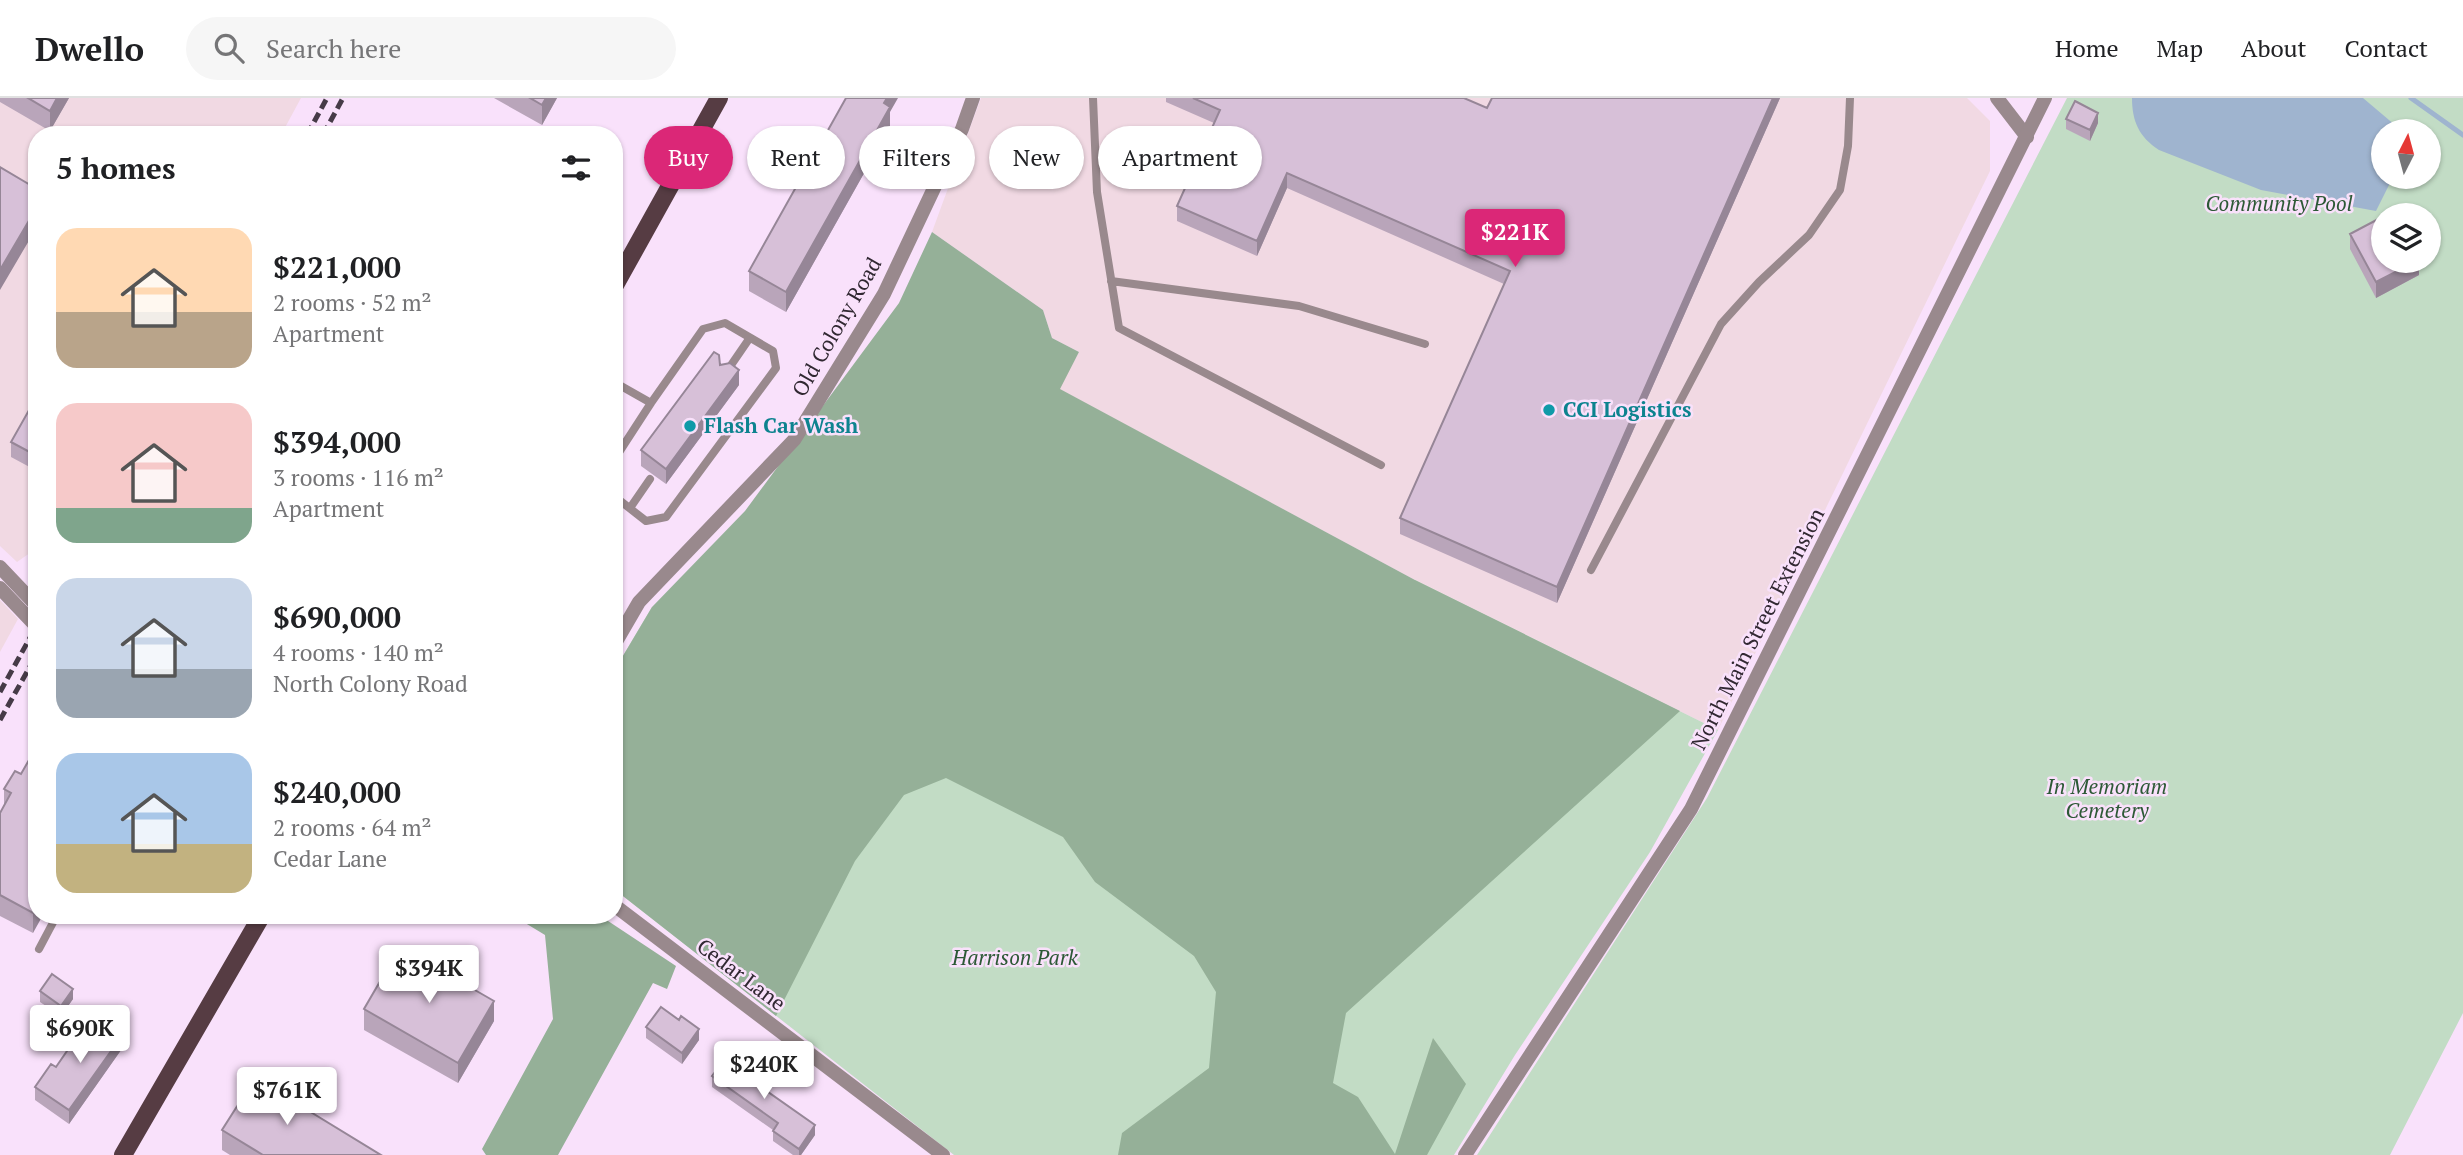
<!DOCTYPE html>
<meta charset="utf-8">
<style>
body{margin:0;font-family:"PT Serif",serif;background:#f6f6f6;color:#202124;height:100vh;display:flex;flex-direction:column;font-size:26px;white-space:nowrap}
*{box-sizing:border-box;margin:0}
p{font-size:23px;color:#757577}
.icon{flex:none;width:38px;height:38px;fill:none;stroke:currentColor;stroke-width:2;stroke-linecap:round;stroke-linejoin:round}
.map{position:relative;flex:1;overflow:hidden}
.drawer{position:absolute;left:28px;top:28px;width:595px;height:798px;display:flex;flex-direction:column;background:#fff;border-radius:28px;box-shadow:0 2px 5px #0004}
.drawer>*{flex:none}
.banner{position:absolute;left:644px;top:28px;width:665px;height:63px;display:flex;gap:14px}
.needle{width:46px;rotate:6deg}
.buttons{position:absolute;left:2371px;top:21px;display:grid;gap:14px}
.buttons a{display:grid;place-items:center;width:70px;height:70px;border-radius:50%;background:#fff;box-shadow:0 2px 5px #0004;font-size:35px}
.price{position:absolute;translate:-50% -60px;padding:0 16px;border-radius:7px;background:#fff;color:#222;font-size:23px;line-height:46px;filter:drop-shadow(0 2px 4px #0008)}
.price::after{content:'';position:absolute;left:50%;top:42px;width:21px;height:16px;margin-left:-10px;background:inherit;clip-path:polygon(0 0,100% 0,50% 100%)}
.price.active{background:#db2777;color:#fff}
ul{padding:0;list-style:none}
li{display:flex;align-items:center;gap:21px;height:175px;padding:0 28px}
li span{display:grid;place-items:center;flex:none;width:196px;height:140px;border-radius:21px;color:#555}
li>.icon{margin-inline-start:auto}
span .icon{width:84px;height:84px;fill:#fffc;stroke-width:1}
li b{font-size:30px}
h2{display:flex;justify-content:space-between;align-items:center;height:84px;padding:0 28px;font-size:30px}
.tag{padding:0 24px;border-radius:32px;background:#fff;box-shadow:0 2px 5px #0004;font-size:24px;line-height:63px}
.tag.active{background:#db2777;color:#fff}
header{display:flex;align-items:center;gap:42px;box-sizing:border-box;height:98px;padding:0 35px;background:#fff;border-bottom:2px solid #e0e0e0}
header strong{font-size:33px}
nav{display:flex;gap:38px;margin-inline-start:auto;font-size:24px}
.search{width:490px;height:63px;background:#f6f6f6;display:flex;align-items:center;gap:18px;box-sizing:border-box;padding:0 24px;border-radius:38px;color:#757577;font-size:26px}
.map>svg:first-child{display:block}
.industrial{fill:#f1d9e3}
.green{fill:#c2dcc5;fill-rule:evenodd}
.forest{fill:#95b098}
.water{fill:#9fb4cf}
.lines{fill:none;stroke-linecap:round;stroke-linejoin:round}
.stream{stroke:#9fb4cf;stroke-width:5}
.service{stroke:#99898d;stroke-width:8}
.minor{stroke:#99898d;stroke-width:14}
.tertiary{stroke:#99898d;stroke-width:14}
.primary{stroke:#563c43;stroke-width:18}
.rail{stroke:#463b47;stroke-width:5;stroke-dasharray:10 5;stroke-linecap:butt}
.wall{fill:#b9a5ba}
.shaded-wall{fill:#968697}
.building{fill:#d7c0d8;stroke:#968697;stroke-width:2}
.culture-dot{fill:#0f9aa8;stroke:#f9e1fb;stroke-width:2.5}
.labels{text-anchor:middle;stroke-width:5;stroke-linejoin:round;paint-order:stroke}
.park-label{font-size:21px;font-style:italic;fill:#2d5936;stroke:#f9e1fb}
.street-label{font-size:21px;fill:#312832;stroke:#f9e1fb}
.culture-label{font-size:21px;font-weight:bold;fill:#0d838f;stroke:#f9e1fb;text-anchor:start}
</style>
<header>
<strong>Dwello</strong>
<div class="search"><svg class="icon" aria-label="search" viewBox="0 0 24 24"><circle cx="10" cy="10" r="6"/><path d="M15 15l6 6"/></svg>Search here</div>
<nav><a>Home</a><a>Map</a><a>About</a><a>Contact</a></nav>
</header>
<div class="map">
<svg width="2463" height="1057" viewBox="0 0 2463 1057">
<rect width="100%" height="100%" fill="#f9e1fb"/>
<path class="industrial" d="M0,0H301L281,37H37V450L17,464L0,448Z
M981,0H1967L1990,23V73L1718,632L1415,482L1059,291L1079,254L1052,240L1043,212L932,134Z
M0,502L18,521L0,554Z"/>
<path class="green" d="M2067,0H2463V915L2390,1057H1477L1707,700ZM2384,33H2429V79H2384ZM2384,117H2429V163H2384Z
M1415,482L1718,632L1650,754L1515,957L1454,1057H954L614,791V573L652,509Z"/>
<path class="forest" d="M932,134L1043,212L1052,240L1079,254L1060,291L1415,482L1680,613L1346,915L1333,985L1358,999L1395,1056L1433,940L1466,986L1427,1057H1118L1122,1035L1209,970L1216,894L1194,858L1095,784L1063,739L946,680L904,697L855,763L776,918L614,791V573L652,509L745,413L899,205Z
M512,817H599L676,868L667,891L653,885L558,1057H486L482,1051L553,921L545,837Z"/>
<path class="water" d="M2132,0H2363L2402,33H2384V79H2393L2376,113L2261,92L2159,52C2139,39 2132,23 2132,0Z"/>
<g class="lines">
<path class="stream" d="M2411,0L2463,37"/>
<path class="service" d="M1093,0L1097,94L1119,230L1381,367
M1111,183L1299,208L1425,246
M727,273L749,241
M614,284L651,305L614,362
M614,398L646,423L666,419L776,270L773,253L725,225L703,231L651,305
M630,410L650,381
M1591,472L1721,226L1759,184L1809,137L1840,92L1848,48L1850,0
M39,851L57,817"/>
<path class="minor" d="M1997,0L2027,39
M614,547L639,504L794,342L884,196L962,31L973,0
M614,807L943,1057"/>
<path class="tertiary" d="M0,469L37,508
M0,490L37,529
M1465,1057L1691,711L2045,0"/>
<path class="primary" d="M614,189L719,0
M123,1057L262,817"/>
<path class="rail" d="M307,37L327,0
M323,37L343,0
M0,594L37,527
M0,622L37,556"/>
</g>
<path class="wall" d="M0,0H69L50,33L0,4Z
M494,0H557L542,27Z
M1166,0H1464L1487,10L1780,0L1557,505L1400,436V420L1504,186L1287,90L1257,158L1177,123V108L1214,25L1166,4Z
M890,14V29L786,214L749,193V173Z
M2066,21L2098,25L2090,43L2066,31Z
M2350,136L2419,163V177L2376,200L2350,151Z
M720,267L739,287L666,386L641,368V352Z
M37,298V373L11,359V344Z
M37,648L33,835L0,818V715L4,707V691L21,676Z
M40,893L73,901L61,918L40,904Z
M364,911L494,923L458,985L364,932Z
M679,922L699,942L682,966L646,940V929Z
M126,945L69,1026L35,1002V989L56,969L87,948Z
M712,978L765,992L815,1037L801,1057H793L773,1043V1032L712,989Z
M222,1032L381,1057H230L222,1052Z"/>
<path class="shaded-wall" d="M57,0H69L50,33V13Z
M546,0H557L542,27V7Z
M887,0H898L890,14V29L786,214V194Z
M1773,0H1780L1557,505V489Z
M2098,15V25L2090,43V32Z
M1287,75V90L1257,158V143Z
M37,109V129L0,192V172Z
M2417,163H2419V177L2376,200V184Z
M739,272V287L666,386V371Z
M37,809V817H43L33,835V815Z
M73,891V901L61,918V908Z
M494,903V923L458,985V965Z
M699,931V942L682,966V955Z
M126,932V945L69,1026V1012Z
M815,1027V1037L801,1057H799V1051Z"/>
<path class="building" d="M28,0H57L50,13Z
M530,0H546L542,7Z
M846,0H887L884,5L890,9L786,194L749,173Z
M1193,0H1464L1487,10L1492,0H1773L1557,489L1400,420L1510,173L1287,75L1257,143L1177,108L1220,12Z
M2075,3L2098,15L2090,32L2066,21Z
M402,32L410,37H400Z
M0,69L37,91V109L0,172Z
M2394,112L2396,117H2384Z
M2384,118V163H2417L2376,184L2350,136Z
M714,254L719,257L720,267L730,265L739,272L666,371L641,352Z
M37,298V358L11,344Z
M37,648V809L33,815L0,797V715L11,695L4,691L15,673L21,676Z
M400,849L494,903L458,965L364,911Z
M52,876L73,891L61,908L40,893Z
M661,909L679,922L681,918L699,931L682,955L646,929Z
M108,919L126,932L69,1012L35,989L51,966L56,969L76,940L87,948Z
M728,957L765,984L761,989L815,1027L799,1051L773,1033L778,1025L712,978Z
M255,980L381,1057H263L222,1032Z"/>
<g class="culture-dot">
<circle cx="1549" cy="312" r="7"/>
<circle cx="690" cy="328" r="7"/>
</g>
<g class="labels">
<g class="park-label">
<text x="2279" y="113">Community Pool</text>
<text x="2107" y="696">In Memoriam<tspan x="2107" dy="24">Cemetery</tspan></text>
<text x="1015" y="867">Harrison Park</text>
</g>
<g class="street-label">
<text transform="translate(837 229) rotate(-60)" y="7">Old Colony Road</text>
<text transform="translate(1758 531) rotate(-63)" y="7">North Main Street Extension</text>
<text transform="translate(741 877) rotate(37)" y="7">Cedar Lane</text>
</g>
<g class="culture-label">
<text x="1563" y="319">CCI Logistics</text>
<text x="704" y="335">Flash Car Wash</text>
</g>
</g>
</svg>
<div class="buttons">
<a><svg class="needle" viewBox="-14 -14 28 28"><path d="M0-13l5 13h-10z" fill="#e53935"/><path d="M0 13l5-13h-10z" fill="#757577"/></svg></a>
<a><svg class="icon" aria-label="layers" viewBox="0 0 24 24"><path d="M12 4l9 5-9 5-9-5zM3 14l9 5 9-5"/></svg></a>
</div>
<b class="price active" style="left:1515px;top:171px">$221K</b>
<b class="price" style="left:429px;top:907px">$394K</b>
<b class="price" style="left:80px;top:967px">$690K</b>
<b class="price" style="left:764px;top:1003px">$240K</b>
<b class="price" style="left:287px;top:1029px">$761K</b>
<div class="banner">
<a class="tag active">Buy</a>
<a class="tag">Rent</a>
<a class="tag">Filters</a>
<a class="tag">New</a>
<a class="tag">Apartment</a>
</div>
<section class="drawer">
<h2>5 homes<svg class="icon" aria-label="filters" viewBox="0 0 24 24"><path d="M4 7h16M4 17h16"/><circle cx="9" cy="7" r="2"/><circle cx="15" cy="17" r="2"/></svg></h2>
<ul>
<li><span style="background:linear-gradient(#ffd9b3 60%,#b9a48a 0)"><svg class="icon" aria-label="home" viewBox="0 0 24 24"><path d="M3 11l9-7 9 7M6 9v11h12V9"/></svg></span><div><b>$221,000</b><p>2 rooms · 52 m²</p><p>Apartment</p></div></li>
<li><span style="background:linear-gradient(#f6c9c9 75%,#7fa58c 0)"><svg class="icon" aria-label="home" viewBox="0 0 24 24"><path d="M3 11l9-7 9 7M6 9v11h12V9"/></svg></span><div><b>$394,000</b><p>3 rooms · 116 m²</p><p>Apartment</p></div></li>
<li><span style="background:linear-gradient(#c9d6e8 65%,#9aa5b1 0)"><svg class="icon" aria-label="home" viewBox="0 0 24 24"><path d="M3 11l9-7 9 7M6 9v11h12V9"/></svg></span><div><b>$690,000</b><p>4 rooms · 140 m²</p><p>North Colony Road</p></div></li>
<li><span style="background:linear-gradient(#a9c7e8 65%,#c2b280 0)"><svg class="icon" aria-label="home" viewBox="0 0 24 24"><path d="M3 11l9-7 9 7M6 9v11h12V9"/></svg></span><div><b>$240,000</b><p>2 rooms · 64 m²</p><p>Cedar Lane</p></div></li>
</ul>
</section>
</div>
